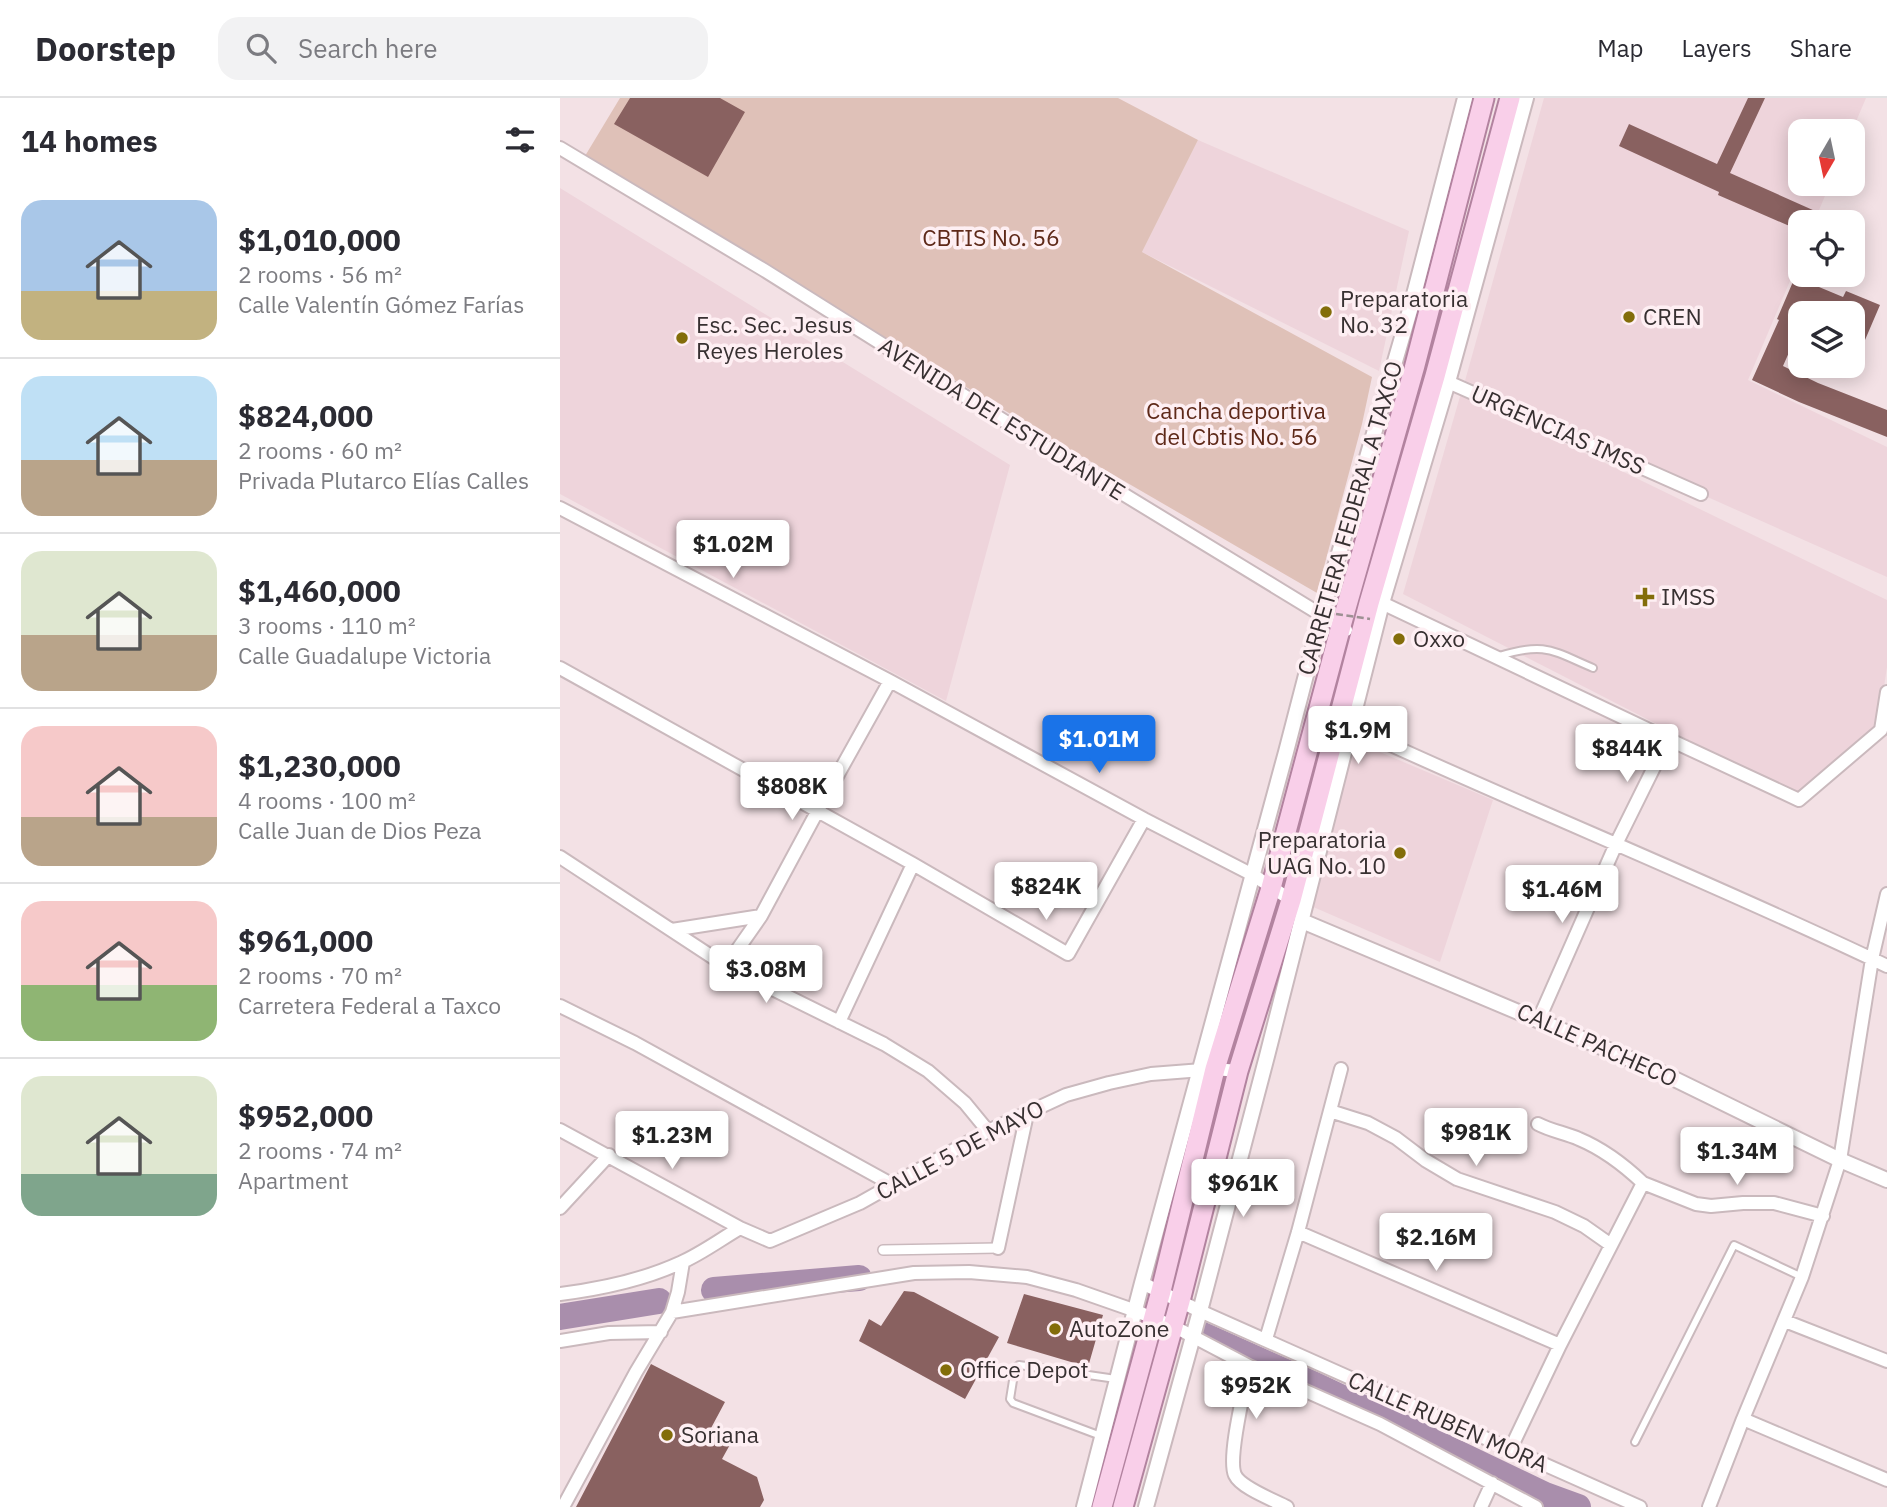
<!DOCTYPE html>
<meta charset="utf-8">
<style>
body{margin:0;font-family:"IBM Plex Sans",sans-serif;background:#f2f2f3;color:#2b2b33;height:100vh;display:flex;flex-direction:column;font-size:26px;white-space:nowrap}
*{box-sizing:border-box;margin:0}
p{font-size:23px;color:#7c7c81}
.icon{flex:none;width:38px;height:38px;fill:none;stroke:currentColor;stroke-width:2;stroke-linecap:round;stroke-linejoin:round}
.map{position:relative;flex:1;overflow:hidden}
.drawer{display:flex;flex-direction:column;background:#fff;width:560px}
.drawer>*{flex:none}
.needle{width:46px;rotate:189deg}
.controls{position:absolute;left:1228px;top:21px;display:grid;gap:14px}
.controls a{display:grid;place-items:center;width:77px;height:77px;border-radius:14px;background:#fff;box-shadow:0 4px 18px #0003;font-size:35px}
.price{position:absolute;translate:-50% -60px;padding:0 16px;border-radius:7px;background:#fff;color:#222;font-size:23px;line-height:46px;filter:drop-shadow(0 2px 4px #0008)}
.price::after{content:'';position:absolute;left:50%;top:42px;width:21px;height:16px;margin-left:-10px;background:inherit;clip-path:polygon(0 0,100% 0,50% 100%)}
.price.on{background:#1a73e8;color:#fff}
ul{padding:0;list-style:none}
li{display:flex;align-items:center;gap:21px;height:175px;padding:0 21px}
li+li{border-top:2px solid #e1e1e2}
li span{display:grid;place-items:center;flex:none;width:196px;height:140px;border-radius:21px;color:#555}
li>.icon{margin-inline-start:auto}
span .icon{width:84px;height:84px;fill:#fffc;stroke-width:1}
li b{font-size:30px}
h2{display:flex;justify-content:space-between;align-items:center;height:84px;padding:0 21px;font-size:30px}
header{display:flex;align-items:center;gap:42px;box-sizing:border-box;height:98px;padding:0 35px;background:#fff;border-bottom:2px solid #e1e1e2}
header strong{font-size:33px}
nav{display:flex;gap:38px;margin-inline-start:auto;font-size:24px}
.search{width:490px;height:63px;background:#f2f2f3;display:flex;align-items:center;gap:18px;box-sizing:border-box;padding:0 24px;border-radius:21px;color:#7c7c81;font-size:26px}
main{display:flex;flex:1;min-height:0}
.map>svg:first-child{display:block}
.built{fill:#eed4db}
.green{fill:#dfc1b8}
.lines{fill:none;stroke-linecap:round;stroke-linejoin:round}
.river{stroke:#a98eac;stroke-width:26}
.building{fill:#896160}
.service-casing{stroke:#cab9bd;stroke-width:10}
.pedestrian-casing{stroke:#cab9bd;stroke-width:12}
.minor-casing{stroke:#cab9bd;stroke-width:16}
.tertiary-casing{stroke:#cab9bd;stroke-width:18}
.primary-casing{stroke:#b2839f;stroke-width:23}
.service{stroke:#fff;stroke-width:6}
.pedestrian{stroke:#fff;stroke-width:9}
.minor{stroke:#fff;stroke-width:12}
.tertiary{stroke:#fff;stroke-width:14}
.primary{stroke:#f9cfe9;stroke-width:19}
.path-bridge{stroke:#9d9093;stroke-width:2.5;stroke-dasharray:7 3.5;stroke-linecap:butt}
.poi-dot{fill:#836d0a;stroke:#feeff3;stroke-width:2.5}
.labels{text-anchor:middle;stroke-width:7;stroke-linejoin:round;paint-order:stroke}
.park-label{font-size:23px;fill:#5e2919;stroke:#feeff3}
.poi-label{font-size:23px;fill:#373031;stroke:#feeff3;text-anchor:start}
.street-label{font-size:23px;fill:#373031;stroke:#feeff3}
</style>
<header>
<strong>Doorstep</strong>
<div class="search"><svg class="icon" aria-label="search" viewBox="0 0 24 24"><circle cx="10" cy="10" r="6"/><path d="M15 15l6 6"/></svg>Search here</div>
<nav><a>Map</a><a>Layers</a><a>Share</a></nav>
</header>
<main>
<section class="drawer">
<h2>14 homes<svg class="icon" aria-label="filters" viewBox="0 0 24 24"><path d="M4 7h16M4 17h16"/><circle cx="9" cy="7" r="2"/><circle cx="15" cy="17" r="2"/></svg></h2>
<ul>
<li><span style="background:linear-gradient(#a9c7e8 65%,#c2b280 0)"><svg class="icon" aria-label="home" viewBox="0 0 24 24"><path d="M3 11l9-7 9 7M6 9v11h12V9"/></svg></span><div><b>$1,010,000</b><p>2 rooms · 56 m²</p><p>Calle Valentín Gómez Farías</p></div></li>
<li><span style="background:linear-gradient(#bfe0f5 60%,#b9a48a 0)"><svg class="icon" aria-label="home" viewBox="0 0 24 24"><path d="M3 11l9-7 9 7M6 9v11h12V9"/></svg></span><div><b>$824,000</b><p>2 rooms · 60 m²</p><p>Privada Plutarco Elías Calles</p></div></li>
<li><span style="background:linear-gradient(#dfe7d0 60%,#b9a48a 0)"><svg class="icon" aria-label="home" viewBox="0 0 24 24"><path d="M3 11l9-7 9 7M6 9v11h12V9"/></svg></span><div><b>$1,460,000</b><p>3 rooms · 110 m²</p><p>Calle Guadalupe Victoria</p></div></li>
<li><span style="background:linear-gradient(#f6c9c9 65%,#b9a48a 0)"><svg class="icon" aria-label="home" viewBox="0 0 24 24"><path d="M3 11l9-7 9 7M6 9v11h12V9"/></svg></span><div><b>$1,230,000</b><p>4 rooms · 100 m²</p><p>Calle Juan de Dios Peza</p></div></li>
<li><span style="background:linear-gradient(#f6c9c9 60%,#8fb573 0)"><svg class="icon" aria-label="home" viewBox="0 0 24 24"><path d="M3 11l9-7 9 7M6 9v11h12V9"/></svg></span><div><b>$961,000</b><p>2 rooms · 70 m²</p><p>Carretera Federal a Taxco</p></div></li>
<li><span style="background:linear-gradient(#dfe7d0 70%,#7fa58c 0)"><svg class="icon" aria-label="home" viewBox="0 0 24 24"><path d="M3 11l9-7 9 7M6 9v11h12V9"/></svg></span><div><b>$952,000</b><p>2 rooms · 74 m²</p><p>Apartment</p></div></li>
</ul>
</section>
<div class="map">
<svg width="1327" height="1409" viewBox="0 0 1327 1409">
<rect width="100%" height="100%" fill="#f3e1e5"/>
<path class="built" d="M984,0H1306L1292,33H1241V86H1270L1254,124H1241V157L1188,282L1327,349V479L903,290Z
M638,42L849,133L819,273L582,154Z
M0,90L450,367L386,603L0,396Z
M901,295L1327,502V569L1318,629L1239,699L843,496Z
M794,643L933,702L880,864L751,808Z"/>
<path class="green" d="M60,0H558L638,42L582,154L812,279L802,326L757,495L490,340L25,58Z"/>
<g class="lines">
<path class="river" d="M154,1192L299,1180
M0,1219L99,1203
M638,1235L757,1288L985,1397L1018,1409"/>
</g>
<path class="building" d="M70,0H160L185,14L148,79L54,26Z
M1188,0H1205L1170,75L1255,113L1250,124H1241V133L1158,97L1159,94L1059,48L1069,26L1157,66Z
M1235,179L1283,199L1286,193L1320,207L1293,270V215H1257L1241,209L1232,231L1238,234L1223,268L1258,285L1327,312V339L1239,304L1192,282L1219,222L1217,221Z
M344,1193L354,1194L439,1239L405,1301L299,1243L309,1221L321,1228Z
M464,1196L543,1217L528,1269L447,1245Z
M91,1266L165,1304L150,1332L172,1343L162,1361L197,1379L204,1402L200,1409H16Z"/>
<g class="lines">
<g class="service-casing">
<path id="service" d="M939,558C985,544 991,552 1033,570
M541,1338L453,1305L450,1301L455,1270L459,1267L556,1281
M1075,1344L1174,1147L1242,1179"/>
</g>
<g class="pedestrian-casing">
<path id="pedestrian" d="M323,1152L438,1150"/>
</g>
<g class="minor-casing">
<path id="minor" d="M0,50L204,172L473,341L786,532
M879,280L1141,396
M0,410L330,583L584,721L693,777L731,802
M822,505L1108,641L1239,702L1321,632L1327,594
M0,570L353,766L508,856L584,721
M758,616C782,628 807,636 831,647C996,722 1164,790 1327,868
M0,759L166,868L324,946L368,973L405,1005L428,1033
M112,832L201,818L257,714L330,583
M166,868L201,818
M0,908L75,945L333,1087
M979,921L1056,746L1108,641
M279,924L353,766
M770,1013L808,1025L836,1040L865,1062L897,1081L995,1114L1024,1128L1051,1147
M0,1032L180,1130L210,1143L300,1105L428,1033L506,997L549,985L591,976L655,971L678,973
M1083,1085L1136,1106L1151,1108L1183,1105H1214L1263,1118
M0,1110L49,1057
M738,1134L1000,1247
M438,1150L467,1016
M582,1185L640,1213L1080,1409
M0,1196C40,1191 83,1182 120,1165C141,1156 161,1141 180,1130
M112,1214L354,1175L409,1174L467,1179L516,1192L576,1213L613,1228L689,1268L820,1326L976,1409
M1225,1223L1327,1263
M706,1241L738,1134L781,971
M0,1243L49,1235L101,1234
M689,1268C685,1290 667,1360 675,1377C681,1390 714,1402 727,1409
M1183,1321L1327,1382
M950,1352L1000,1247L1083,1085C1064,1067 1043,1051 1019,1041C1006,1035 991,1033 978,1026
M3,1409L76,1274L112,1214L118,1194L123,1164
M921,1409L932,1385
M1149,1409L1183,1321L1242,1179L1280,1062L1312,861L1327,796"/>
</g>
<g class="tertiary-casing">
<path id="tertiary" d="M742,823L1096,972L1280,1062L1327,1082
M524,1409L582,1185L726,654L766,500L850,212L905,0
M586,1409L640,1213L707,958L822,505L888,284L966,0"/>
</g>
<g class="primary-casing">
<path id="primary" d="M542,1409L601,1193L655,971L711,790L781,528L854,271L924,0
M563,1409L620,1203L678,973L731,802L809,505L875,278L950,0"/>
</g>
<use href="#service" class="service"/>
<use href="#pedestrian" class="pedestrian"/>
<use href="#minor" class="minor"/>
<use href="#tertiary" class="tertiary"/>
<use href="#primary" class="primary"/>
<path class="path-bridge" d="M776,516L810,521"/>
</g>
<g class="poi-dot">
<circle cx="766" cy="214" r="7"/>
<circle cx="1069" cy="219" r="7"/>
<circle cx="122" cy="240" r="7"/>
<path d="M1081.5 488.5h7v7h7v7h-7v7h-7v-7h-7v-7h7z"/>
<circle cx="839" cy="541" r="7"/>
<circle cx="840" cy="755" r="7"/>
<circle cx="495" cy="1231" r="7"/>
<circle cx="386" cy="1272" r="7"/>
<circle cx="107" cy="1337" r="7"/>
</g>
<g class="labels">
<g class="park-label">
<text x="431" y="148">CBTIS No. 56</text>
<text x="676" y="321">Cancha deportiva<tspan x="676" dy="26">del Cbtis No. 56</tspan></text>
</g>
<g class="poi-label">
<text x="780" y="209">Preparatoria<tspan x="780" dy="26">No. 32</tspan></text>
<text x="1083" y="227">CREN</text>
<text x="136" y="235">Esc. Sec. Jesus<tspan x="136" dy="26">Reyes Heroles</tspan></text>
<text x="1101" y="507">IMSS</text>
<text x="853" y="549">Oxxo</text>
<text x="826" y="750" text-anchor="end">Preparatoria<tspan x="826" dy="26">UAG No. 10</tspan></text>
<text x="509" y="1239">AutoZone</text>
<text x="400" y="1280">Office Depot</text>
<text x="121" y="1345">Soriana</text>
</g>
<g class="street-label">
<text transform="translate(442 321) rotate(32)" y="8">AVENIDA DEL ESTUDIANTE</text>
<text transform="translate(998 332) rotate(24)" y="8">URGENCIAS IMSS</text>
<text transform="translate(790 420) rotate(-74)" y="8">CARRETERA FEDERAL A TAXCO</text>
<text transform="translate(1037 947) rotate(24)" y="8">CALLE PACHECO</text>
<text transform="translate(400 1052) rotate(-28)" y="8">CALLE 5 DE MAYO</text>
<text transform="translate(888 1324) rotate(24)" y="8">CALLE RUBEN MORA</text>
</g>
</g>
</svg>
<div class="controls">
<a><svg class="needle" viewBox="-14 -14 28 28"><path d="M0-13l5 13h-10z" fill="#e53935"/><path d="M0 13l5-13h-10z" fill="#7c7c81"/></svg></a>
<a><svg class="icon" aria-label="locate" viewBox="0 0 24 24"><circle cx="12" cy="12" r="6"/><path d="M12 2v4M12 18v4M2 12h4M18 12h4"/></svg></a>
<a><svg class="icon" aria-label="layers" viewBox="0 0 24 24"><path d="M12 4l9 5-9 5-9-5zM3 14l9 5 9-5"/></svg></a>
</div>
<b class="price" style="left:173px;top:482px">$1.02M</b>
<b class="price" style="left:798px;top:668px">$1.9M</b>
<b class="price on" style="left:539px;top:677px">$1.01M</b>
<b class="price" style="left:1067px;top:686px">$844K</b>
<b class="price" style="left:232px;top:724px">$808K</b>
<b class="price" style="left:486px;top:824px">$824K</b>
<b class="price" style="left:1002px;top:827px">$1.46M</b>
<b class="price" style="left:206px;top:907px">$3.08M</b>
<b class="price" style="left:916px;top:1070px">$981K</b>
<b class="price" style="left:112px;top:1073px">$1.23M</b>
<b class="price" style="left:1177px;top:1089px">$1.34M</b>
<b class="price" style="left:683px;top:1121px">$961K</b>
<b class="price" style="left:876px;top:1175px">$2.16M</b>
<b class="price" style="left:696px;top:1323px">$952K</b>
</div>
</main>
